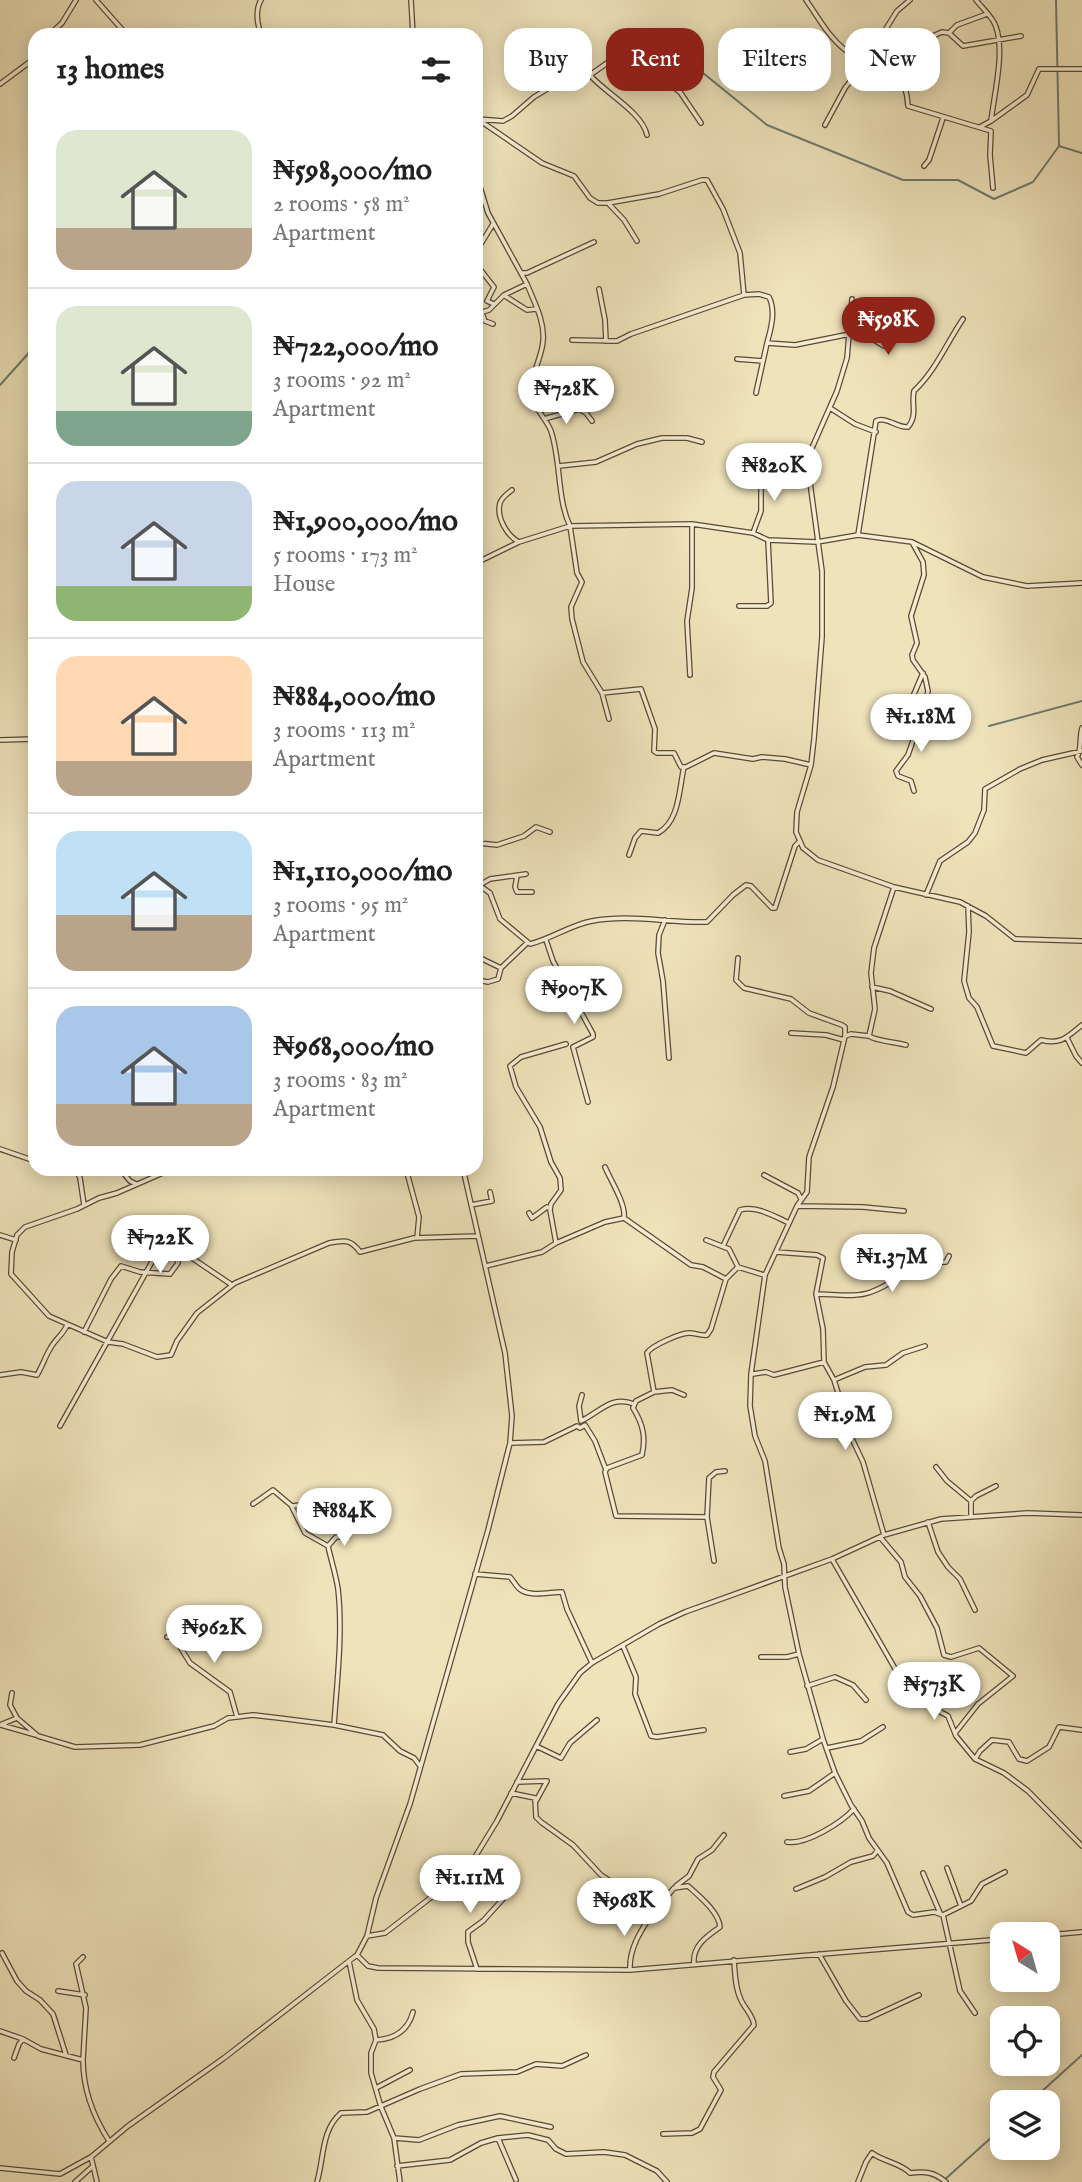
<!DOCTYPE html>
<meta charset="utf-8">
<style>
body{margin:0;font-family:"IM FELL English",serif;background:#f6f6f6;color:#222;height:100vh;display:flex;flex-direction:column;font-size:26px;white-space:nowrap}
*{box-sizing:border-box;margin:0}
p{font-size:23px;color:#767676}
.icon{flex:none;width:38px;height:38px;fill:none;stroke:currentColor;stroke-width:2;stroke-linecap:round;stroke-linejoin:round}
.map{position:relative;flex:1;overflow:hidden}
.sheet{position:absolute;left:28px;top:28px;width:455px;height:1148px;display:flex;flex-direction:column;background:#fff;border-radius:21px;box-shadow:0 4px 18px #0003}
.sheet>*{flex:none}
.top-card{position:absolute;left:504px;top:28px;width:472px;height:63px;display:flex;gap:14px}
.needle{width:46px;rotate:323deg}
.tools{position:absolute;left:990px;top:1922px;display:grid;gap:14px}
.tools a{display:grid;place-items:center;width:70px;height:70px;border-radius:14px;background:#fff;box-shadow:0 4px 18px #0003;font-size:35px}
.price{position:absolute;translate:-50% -60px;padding:0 16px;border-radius:24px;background:#fff;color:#222;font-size:23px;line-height:46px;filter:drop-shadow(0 2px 4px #0008)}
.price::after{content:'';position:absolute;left:50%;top:42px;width:21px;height:16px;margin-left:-10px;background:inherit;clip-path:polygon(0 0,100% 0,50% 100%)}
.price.on{background:#8f2418;color:#fff}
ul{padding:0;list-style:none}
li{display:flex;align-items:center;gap:21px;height:175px;padding:0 28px}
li+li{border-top:2px solid #e0e0e0}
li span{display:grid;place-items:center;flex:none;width:196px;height:140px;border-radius:21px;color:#555}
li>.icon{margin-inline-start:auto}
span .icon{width:84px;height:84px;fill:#fffc;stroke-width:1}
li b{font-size:30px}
h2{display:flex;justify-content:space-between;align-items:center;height:84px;padding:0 28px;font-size:30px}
.chip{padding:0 24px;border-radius:21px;background:#fff;box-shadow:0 4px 18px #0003;font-size:24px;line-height:63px}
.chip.on{background:#8f2418;color:#fff}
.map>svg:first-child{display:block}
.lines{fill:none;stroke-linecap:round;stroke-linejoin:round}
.stream{stroke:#6e7b71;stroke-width:2}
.minor-casing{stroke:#5a4a34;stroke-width:6}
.minor{stroke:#f5edd3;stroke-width:3.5}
</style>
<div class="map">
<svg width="1082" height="2182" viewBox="0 0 1082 2182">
<rect width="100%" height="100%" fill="#efe3bb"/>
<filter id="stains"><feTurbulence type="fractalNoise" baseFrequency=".00286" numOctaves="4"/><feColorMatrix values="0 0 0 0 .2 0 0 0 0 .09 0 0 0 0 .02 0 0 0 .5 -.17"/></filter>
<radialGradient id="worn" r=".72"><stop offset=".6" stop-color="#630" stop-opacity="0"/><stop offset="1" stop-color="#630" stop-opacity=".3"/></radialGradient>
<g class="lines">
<path class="stream" d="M1056,0L1059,145
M676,51L767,125L903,180H958L994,199L1033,182L1059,146L1082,153
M0,385L35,346
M989,726L1082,701
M1030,2102L1082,2055
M942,2182L1003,2127"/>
<g class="minor-casing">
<path id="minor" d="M96,0L127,35
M261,0C255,10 257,26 262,35
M411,0L413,35
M806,0C818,17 828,36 844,49C873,74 905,56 908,106L991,131L990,155L993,188
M976,0C982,8 993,17 996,27C1005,52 994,95 991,121L980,127
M949,33L957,25L987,14
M49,35L62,23L76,0
M896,72L914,48L922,41L942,32L949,33L963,46L1021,36
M590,75C605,93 642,112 647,135
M0,84L35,58
M476,118L542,163L574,176L590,198L598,203H608L659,194L702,180H707L723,209L740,253L744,295
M478,119L503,121L512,116L534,97L562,80L590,75L610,61L631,56L637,57L651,70L680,92L701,123
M991,121L1027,95L1039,69H1082
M825,125L845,88L864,64L897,11L910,0
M924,166L929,160L943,118
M476,174L488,213L527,284L504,295L489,310L483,312L477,306L476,299
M608,203L624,220L637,241
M476,263L479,247L493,224
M476,264L494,287L487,301L494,304
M521,273H527L594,242
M527,284C534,302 545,321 543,341C542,358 530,375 532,393C533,408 546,418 551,431C561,461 557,499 570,526L692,524L753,533L768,540L817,542L858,535L912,542L983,577L1027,586L1082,583
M599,289L605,320L606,341
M505,296L527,310L536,309
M852,299L847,358L837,391L808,457L809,475L822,571V637L814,739L811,765L797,812L796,832L803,848L818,860L894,887L960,902L986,916L1015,939L1082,941
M481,311L485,321L493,324
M851,326L884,346L887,344L898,311
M572,340L617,341L631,334L744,295L759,294L769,297C776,311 771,329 767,343L795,345L850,334
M737,359L763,361
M756,393L767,343
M830,408L855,424L876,432
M476,415H480
M544,419L579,409L586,413L592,421
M559,466L596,462L637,444L662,438H687L702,442
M512,490C508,493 502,497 500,503C496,517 507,536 519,542
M753,533L761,511V467
M858,535L876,421C886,416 897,428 908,427C918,415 911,404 914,391C936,370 946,344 963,319
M913,544L923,562L924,575L911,616L917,643L912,655L913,660L925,677L928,691L924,710L921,716L917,718
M476,563L519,542L570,526L577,573L582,582L571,607L572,619L583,662L602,693L641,689L655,729L654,751L657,753H674L681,767H686L714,753L753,759L762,757L785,759L811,765
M739,606H767L771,603L768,540
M690,675L687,621L692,588V524
M602,693L609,719
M1082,728C1079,738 1082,749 1077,757L1082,765
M0,740L35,739
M914,791L911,781L898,776L896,771L908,755L917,729L911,701L923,673
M479,843L497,845L524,836L536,827L550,832
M476,845L480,837L477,787
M629,855L635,838L641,831L658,833C680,821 679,788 684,767
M517,876L515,887L517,892H532
M478,886L490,879L526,874
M894,887L874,948L871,973L875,1009L869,1036L851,1034L845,1036L833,1087L809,1157L807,1192L797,1206L765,1275L751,1374L750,1406L755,1436L765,1461L779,1548L784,1564L785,1587L799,1654L823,1739L835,1773L851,1805L862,1821L869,1838L887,1863L908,1912L913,1915L934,1912L943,1915L960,1991L975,2013
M476,888H483L490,893L500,919L530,944C551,939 570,925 592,921C630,914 668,923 707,922L733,895L746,885L751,886L772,908H775L795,846L800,841
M926,895L940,861L968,842L975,833L984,810L985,789L1020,769L1042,760L1082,751
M968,906L969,932L964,981L969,998L977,1007L993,1046L1026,1053L1041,1040C1061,1045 1067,1037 1082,1025
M665,920L659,935L658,953L663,981L669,1058
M546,940L553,961L593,1034V1037L573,1047L588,1102
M476,956L501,968
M738,958L736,980L744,988L791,999L809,1013L842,1025L845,1027V1036
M476,982L477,980L488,982L498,979L501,968L527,943
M872,987L890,991L931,1009
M791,1033L826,1035L844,1040
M869,1036C876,1041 896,1042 906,1045
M1067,1038L1076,1056L1082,1063
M0,1149L35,1161
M605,1167C611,1181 626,1204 624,1218
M76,1169L80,1178L84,1205
M89,1169H101
M120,1169L130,1181L136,1184
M172,1169L117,1193L99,1198L77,1209L25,1227L17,1235L12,1252L11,1274L49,1316L108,1342L123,1344L157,1357L171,1355L177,1341L197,1313L235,1283L329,1243C344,1240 351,1239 360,1252L414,1238L477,1236
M406,1169L419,1217L417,1238
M764,1175L798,1193L801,1199
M471,1205L492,1201L490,1192
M797,1206L863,1207L904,1211
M529,1213L532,1218L547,1207L550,1208
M0,1235L16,1240
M706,1240L729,1249L738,1267
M556,1243L550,1210L551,1204L561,1190L560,1178L551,1162L540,1127L516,1087L510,1066L521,1057L566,1044
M723,1246L740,1210C756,1205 774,1216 789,1223
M486,1266L542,1252L556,1243L605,1222L624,1218L691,1265L703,1267L726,1279L738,1267L764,1275
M816,1294C833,1294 856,1298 871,1292C902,1281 908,1262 946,1262L949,1256
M84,1332L111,1279L121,1266L140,1272L170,1274L178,1263L177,1259
M824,1362L834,1380L840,1399L839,1408L846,1426L863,1462L884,1535
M753,1374L766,1372L774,1375L824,1362L823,1329L816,1294L823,1258L817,1255L776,1252
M0,1375L21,1372L37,1375C42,1367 45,1357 50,1349C55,1339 63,1335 67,1325
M834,1380L865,1367L886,1365L903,1353L925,1346
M654,1392L672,1390L684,1395
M581,1421C601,1411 612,1395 634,1404
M581,1421L579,1406L582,1395
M60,1426L158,1251L162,1249L177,1259L189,1256L232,1285
M510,1443L544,1442L577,1426L580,1428L585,1425L595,1441L606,1470
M936,1467L947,1481L971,1501V1517
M971,1501L976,1496L996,1486
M253,1504L273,1490L292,1506L325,1502L337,1504L349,1523L348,1536L336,1537L328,1546C331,1560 336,1575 338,1589C343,1633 337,1681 334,1725
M292,1507L305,1533L328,1546
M707,1517L709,1478L716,1472L725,1471
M928,1522L938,1552L948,1567L960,1579L975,1610
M880,1537L901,1562L905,1577L920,1596L937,1628L944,1655L951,1657L979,1648L1013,1676L978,1704L956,1732
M832,1559L901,1679L924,1703L948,1716L956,1736L975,1759L1004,1773L1028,1791L1082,1846
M714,1561L707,1517L616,1516L605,1472L607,1468L642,1455C646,1437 643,1424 633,1408L636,1401L654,1392L647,1353C651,1346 680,1333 689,1333C696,1333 700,1336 707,1335L711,1329L726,1279
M475,1574L510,1577C514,1581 516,1587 521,1590C531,1597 550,1592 562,1592L567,1609L592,1663
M167,1637H174L190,1663L230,1692L237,1717
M623,1646L636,1677L635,1694L651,1736L657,1737L704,1730
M761,1657H787L799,1654
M807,1686L835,1677L853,1685L866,1700
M12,1693L10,1705L17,1718
M0,1725L17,1718L38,1736L75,1747L140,1745L214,1726L228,1718L253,1715L279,1718L334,1725L383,1735L400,1751L414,1758L420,1766
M1,1725L36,1735
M536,1746L561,1758L570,1743L597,1720
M827,1748L861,1741L883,1727
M790,1752L806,1749L823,1739
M975,1759L980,1751L992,1740L1009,1742L1019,1759L1027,1761L1049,1747L1059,1727L1082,1730
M517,1782L547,1781L536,1801
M511,1793L535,1798L536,1817L541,1822L573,1845L601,1875L610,1881L624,1898L649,1914L651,1915L674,1888L688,1886C699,1896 719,1912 720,1927C707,1936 692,1946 694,1964
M784,1796L809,1791L835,1773
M787,1842C806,1845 841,1823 854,1809
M475,1857L484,1869L490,1885L503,1899L483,1921L468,1932V1942L477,1969
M947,1868L961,1906
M923,1873L940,1913
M676,1886L689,1876L698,1859L712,1850L724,1835
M796,1889L825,1877L851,1862L873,1856L877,1851
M943,1915L971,1901L982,1884L1005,1872
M1048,1935L1082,1932
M367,1936L385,1933L447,1885L475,1857L497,1821L558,1704L580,1673L592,1663L659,1624L685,1612L832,1559L884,1535L941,1519L1028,1513L1082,1515
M2,1953L17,1981L26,1991L40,2000L53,2014L66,2055
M819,1954L846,2001L860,2019H867L919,1995
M357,1955L368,1966L378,1968L630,1970L1003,1939
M83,1957L76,1964L86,2008L83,2060
M349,1961L357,2000L374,2029L376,2040L371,2053V2073L381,2107L394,2138L400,2182
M630,1970C629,1949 640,1932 651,1915
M58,1991L85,1995
M0,2031L23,2039
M376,2040C394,2039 408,2031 413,2012
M14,2058L19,2044L23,2039L41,2049L83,2060C83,2090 93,2116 109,2141
M376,2088L410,2070
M663,2134L692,2133L700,2129L721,2090L713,2077L714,2072L754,2025C753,2015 745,2009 741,2000C735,1988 735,1973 734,1960
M394,2138L419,2140L458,2125L500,2116L551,2127
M498,2138L516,2180
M91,2157L97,2182
M397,2166L450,2160L481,2143L498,2138L528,2135L548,2140L556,2149L566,2154L604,2152L625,2155L657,2171L667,2182
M0,2168L60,2174L91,2157L128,2126L224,2058L349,1961L357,1955L367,1936L376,1898L410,1804L488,1530L510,1443L512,1416L505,1353L463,1169
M75,2182L93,2166
M317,2182C324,2159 321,2130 341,2113L367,2112L420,2089L461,2074L517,2072L536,2064L562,2066L586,2055
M858,2182L866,2162L872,2153C884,2162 901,2163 910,2173C925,2171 934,2172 946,2182"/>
</g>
<use href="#minor" class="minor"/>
</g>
<rect width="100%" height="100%" filter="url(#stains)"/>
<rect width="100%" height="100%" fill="url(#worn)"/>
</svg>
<div class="tools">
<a><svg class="needle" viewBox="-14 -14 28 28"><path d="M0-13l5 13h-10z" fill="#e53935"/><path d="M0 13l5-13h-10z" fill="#767676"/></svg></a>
<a><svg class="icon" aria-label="locate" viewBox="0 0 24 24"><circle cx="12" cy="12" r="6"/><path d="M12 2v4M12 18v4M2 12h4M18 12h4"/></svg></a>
<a><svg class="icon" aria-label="layers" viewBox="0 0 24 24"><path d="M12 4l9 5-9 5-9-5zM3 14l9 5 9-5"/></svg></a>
</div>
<b class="price on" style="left:888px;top:357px">₦598K</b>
<b class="price" style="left:566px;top:426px">₦728K</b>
<b class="price" style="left:774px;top:503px">₦820K</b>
<b class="price" style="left:921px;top:754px">₦1.18M</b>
<b class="price" style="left:574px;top:1026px">₦907K</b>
<b class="price" style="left:160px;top:1275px">₦722K</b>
<b class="price" style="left:892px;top:1294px">₦1.37M</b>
<b class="price" style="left:845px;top:1452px">₦1.9M</b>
<b class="price" style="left:344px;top:1548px">₦884K</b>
<b class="price" style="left:214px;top:1665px">₦962K</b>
<b class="price" style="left:934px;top:1722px">₦573K</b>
<b class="price" style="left:470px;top:1915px">₦1.11M</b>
<b class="price" style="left:624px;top:1938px">₦968K</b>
<div class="top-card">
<a class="chip">Buy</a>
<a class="chip on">Rent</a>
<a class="chip">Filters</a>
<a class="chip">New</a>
</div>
<section class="sheet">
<h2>13 homes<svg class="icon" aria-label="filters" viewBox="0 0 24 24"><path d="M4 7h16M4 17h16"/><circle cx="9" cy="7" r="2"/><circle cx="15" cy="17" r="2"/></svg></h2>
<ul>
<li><span style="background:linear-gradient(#dfe7d0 70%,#b9a48a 0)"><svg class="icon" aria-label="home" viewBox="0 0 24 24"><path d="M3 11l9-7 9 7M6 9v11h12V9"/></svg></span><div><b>₦598,000/mo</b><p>2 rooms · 58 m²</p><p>Apartment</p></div></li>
<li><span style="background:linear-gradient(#dfe7d0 75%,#7fa58c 0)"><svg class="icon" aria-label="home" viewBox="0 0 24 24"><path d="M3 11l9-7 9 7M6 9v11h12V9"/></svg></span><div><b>₦722,000/mo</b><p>3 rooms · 92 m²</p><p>Apartment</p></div></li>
<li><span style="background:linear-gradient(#c9d6e8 75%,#8fb573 0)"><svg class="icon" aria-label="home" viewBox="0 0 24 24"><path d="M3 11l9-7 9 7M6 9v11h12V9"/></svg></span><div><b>₦1,900,000/mo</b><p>5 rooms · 173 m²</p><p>House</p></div></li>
<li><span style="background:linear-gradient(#ffd9b3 75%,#b9a48a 0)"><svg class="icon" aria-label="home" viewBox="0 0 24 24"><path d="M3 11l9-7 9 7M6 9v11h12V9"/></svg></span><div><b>₦884,000/mo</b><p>3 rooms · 113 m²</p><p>Apartment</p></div></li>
<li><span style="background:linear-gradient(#bfe0f5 60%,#b9a48a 0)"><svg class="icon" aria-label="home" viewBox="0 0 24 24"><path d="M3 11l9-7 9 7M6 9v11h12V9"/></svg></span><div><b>₦1,110,000/mo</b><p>3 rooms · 95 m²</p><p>Apartment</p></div></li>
<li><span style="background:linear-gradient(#a9c7e8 70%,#b9a48a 0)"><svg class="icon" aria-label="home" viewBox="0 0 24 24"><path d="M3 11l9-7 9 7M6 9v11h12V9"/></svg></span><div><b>₦968,000/mo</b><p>3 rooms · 83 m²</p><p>Apartment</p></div></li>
</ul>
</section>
</div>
